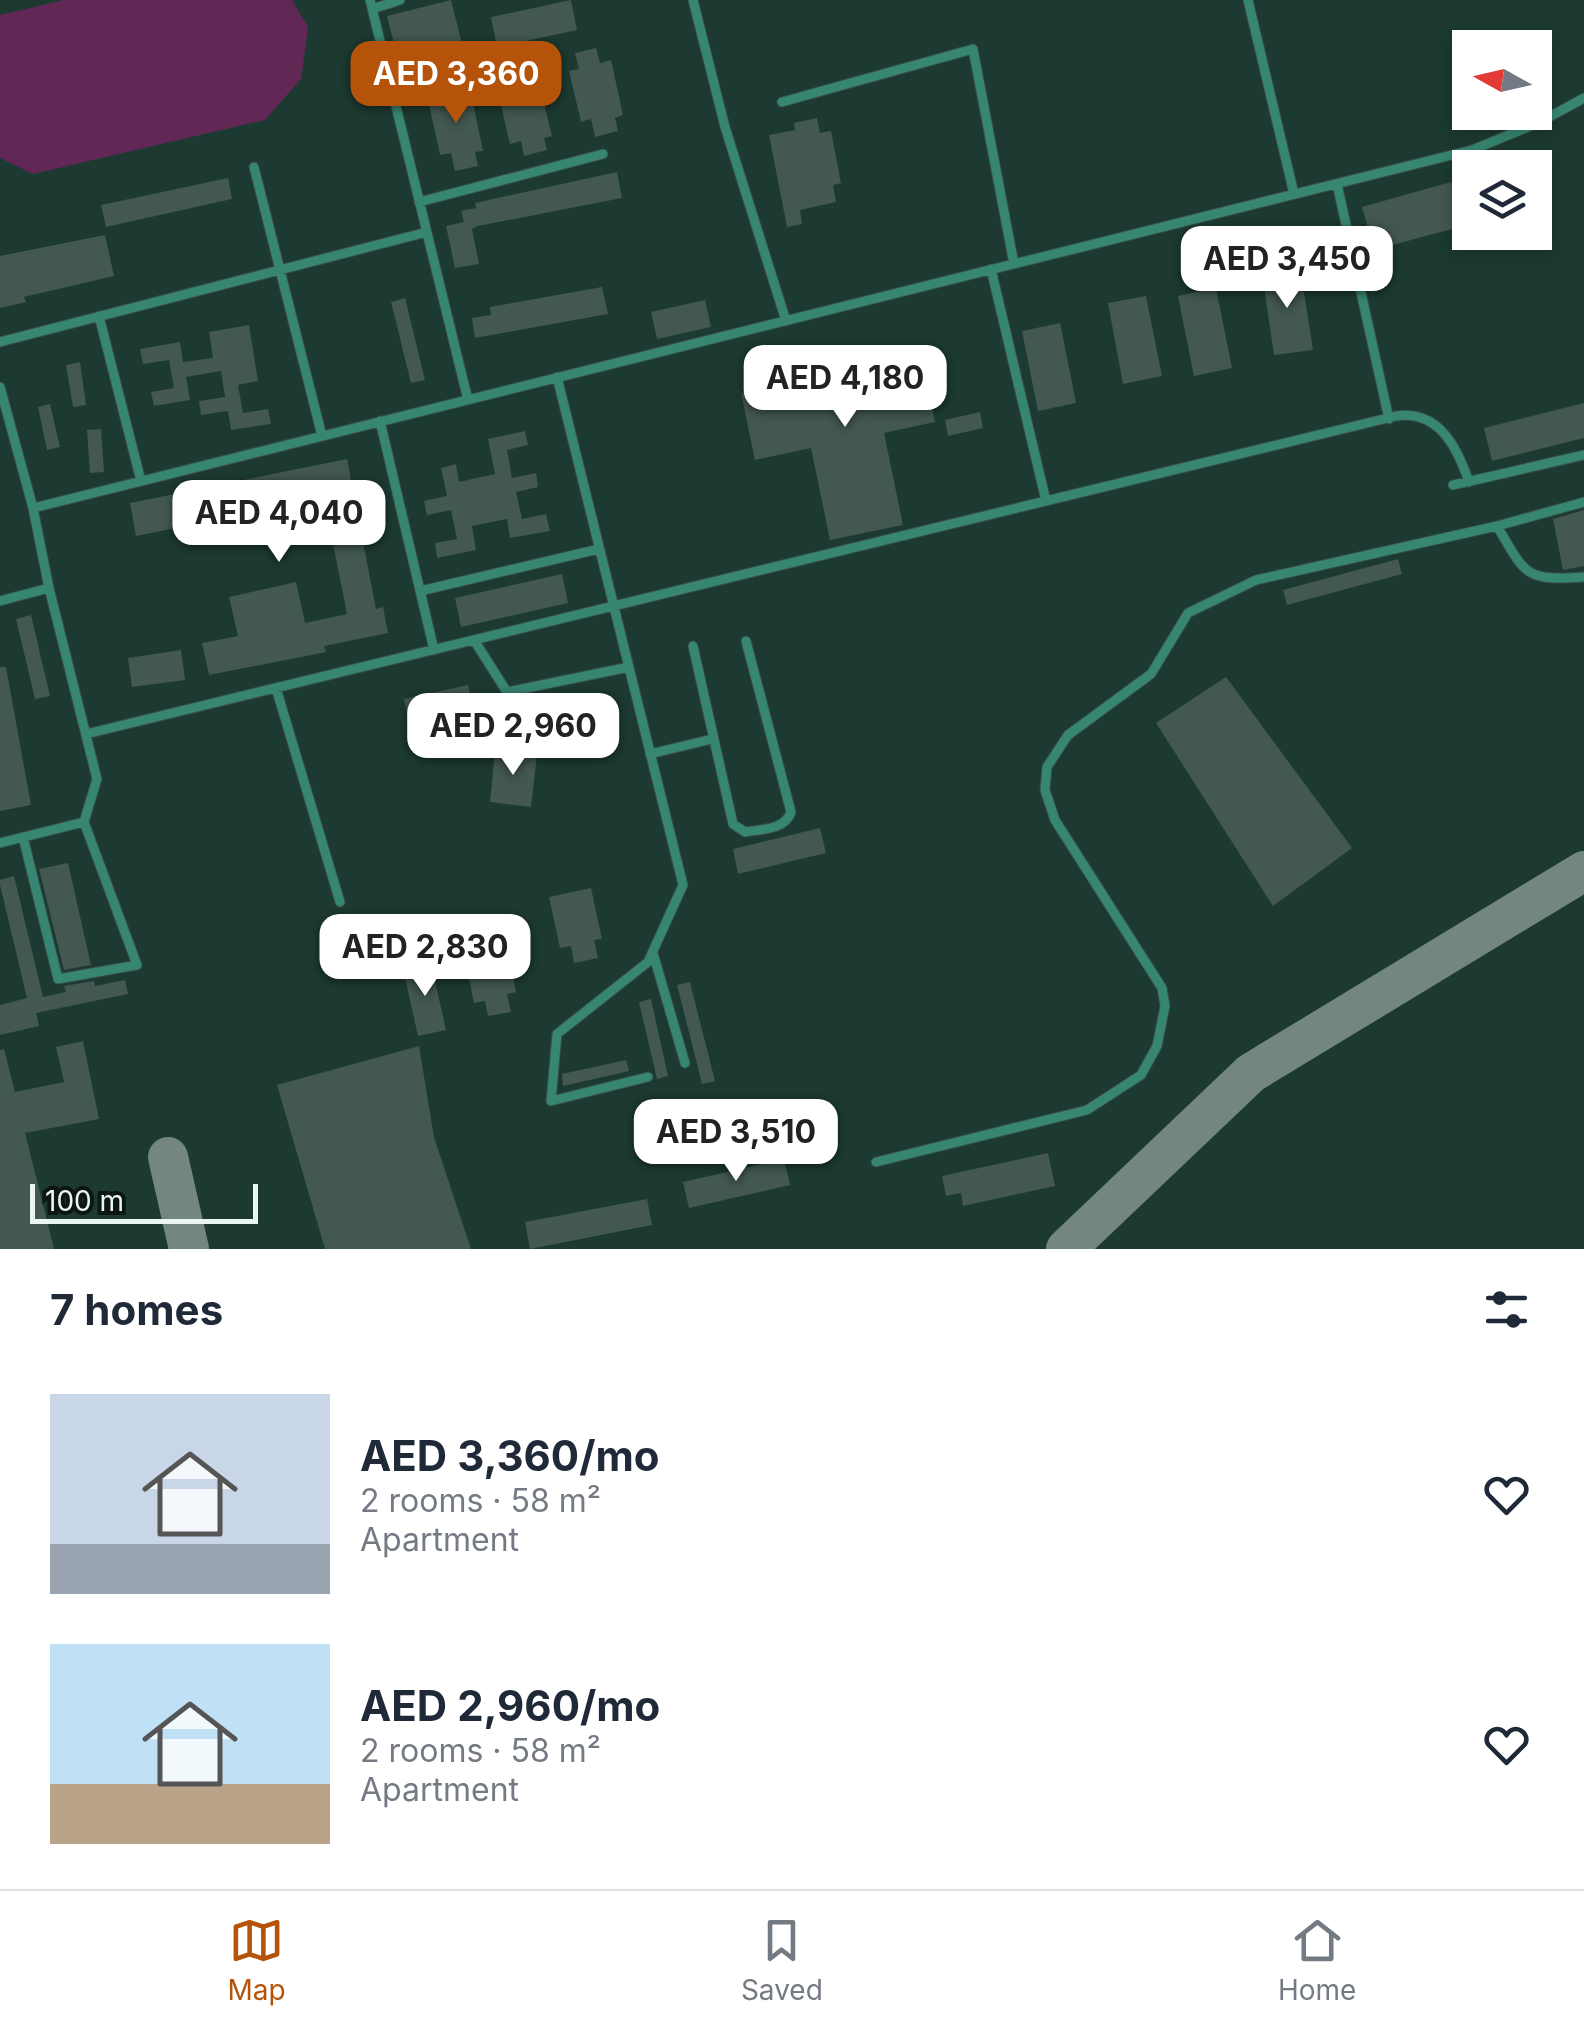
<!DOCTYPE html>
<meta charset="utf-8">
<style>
body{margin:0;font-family:Inter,sans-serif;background:#f6f6f7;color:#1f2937;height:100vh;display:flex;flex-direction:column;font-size:38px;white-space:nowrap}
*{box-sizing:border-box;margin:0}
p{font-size:32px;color:#747a83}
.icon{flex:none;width:55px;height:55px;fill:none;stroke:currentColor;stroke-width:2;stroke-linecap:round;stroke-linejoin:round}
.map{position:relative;height:1249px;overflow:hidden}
.side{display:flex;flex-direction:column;background:#fff;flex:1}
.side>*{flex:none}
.needle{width:65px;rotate:278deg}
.controls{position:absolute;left:1452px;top:30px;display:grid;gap:20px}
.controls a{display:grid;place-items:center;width:100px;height:100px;border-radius:0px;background:#fff;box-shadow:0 5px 15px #0003;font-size:50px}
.scale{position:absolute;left:30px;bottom:25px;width:228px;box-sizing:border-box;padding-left:10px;border:5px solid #e9f6f1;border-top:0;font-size:28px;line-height:35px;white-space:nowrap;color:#e9f6f1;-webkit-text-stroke:8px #0d1613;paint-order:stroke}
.price{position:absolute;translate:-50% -85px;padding:0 22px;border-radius:20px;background:#fff;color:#222;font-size:32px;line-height:65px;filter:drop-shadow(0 2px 5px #0008)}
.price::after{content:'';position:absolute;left:50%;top:60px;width:30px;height:22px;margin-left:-15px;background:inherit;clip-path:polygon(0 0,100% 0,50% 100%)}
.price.active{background:#b45309;color:#fff}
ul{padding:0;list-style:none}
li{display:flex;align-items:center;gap:30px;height:250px;padding:0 50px}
li span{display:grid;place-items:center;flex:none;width:280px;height:200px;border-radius:0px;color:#555}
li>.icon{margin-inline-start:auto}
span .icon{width:120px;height:120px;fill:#fffc;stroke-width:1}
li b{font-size:42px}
h2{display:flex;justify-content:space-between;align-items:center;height:120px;padding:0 50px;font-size:42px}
.menu{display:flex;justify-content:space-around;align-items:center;height:140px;border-top:2px solid #e0e1e3;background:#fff;font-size:28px;color:#747a83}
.menu a{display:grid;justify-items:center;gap:5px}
.menu .active{color:#b45309}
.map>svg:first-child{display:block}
.built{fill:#1c3a31;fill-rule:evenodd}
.green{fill:#612855}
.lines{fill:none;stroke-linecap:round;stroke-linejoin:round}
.taxiway{stroke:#748680;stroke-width:40}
.building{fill:#425850}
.lane-casing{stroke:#384c46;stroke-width:11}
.lane{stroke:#378671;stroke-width:9}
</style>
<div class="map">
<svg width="1584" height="1249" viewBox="0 0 1584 1249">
<rect width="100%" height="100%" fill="#1b302a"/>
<path class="built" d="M0,0H1584V1249H0ZM1470,48H1535V112H1470ZM1470,168H1535V232H1470Z"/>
<path class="green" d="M64,0H292L308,27L301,79L265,120L33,174L0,158V15Z"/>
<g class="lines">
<path class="taxiway" d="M168,1157L189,1249
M1066,1249L1251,1073L1584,871"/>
</g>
<path class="building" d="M451,0L464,52L400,67L387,16Z
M571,0L577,30L497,47L491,17Z
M596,48L600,63L611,60L623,115L615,118L618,131L595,137L591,119L581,122L569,71L579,69L575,53Z
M524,66L528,82L538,79L552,136L544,138L547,150L524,156L521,141L510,144L498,92L508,89L503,72Z
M456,82L459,96L471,93L483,151L475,152L478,166L455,171L451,153L440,155L429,104L437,103L434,86Z
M817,118L820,133L831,131L841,183L833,185L836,202L800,210L802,224L787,227L769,135L795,130L794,123Z
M617,172L622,198L478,226L472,229L479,264L455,268L446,226L464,222L461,211L476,208L475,203Z
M228,178L232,199L106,227L101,205Z
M1451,182L1463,226L1374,250L1362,207Z
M105,235L114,276L24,297L26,302L0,308V256Z
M1300,267L1313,350L1274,355L1262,273Z
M602,287L608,314L475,338L472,318L491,315L490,307Z
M1216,288L1232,368L1194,376L1178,296Z
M1146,296L1162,376L1123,384L1108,303Z
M405,298L425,380L411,383L391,302Z
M705,300L711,327L657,339L651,312Z
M1060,323L1076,403L1038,411L1022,331Z
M249,325L258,381L238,385L243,413L268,409L271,424L231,430L228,411L201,415L199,401L225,397L221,371L186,377L190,400L154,406L151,392L174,388L169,360L143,364L140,349L180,342L183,362L213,358L209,332Z
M855,348L857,354L870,352L871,360L921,350L935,422L884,433L903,525L830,540L811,448L755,460L741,393L800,380L796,361Z
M80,362L86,405L73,407L66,365Z
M1584,403V438L1492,461L1484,428Z
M50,404L60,447L47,450L38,407Z
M980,412L983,428L948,436L945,420Z
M101,429L104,472L90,473L87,430Z
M525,431L528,445L507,450L512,478L536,473L538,487L516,492L522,519L546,514L550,531L510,538L507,519L472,526L476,550L437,558L435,543L457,539L451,510L427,515L424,501L447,496L441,468L456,464L459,482L495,474L488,439Z
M347,459L376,609L383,607L388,633L324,646L326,652L209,675L202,643L238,636L229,597L296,582L305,623L347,614L324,498L136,536L130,503Z
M1584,510V566L1563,570L1553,519Z
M1398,559L1402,574L1287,605L1283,590Z
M562,574L568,603L461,627L455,598Z
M31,615L50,696L35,699L16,619Z
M181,650L185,680L132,687L128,658Z
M0,667H6L31,805L0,811Z
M1226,677L1352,848L1273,906L1156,723Z
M468,685L474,715L410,730L404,699Z
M495,750L537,755L531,807L490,802Z
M820,828L826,853L738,874L733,849Z
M68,863L91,965L64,970L39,869Z
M14,876L43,997L66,992L64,986L94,981L95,986L125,980L128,994L36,1013L39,1026L0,1035V1005L27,998L0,885V880Z
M591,888L602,939L594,940L598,958L574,963L571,946L560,948L549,897Z
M503,926L516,992L507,994L511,1012L488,1016L485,1001L474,1003L464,953L472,951L468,933Z
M431,963L446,1030L418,1036L403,969Z
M690,982L715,1081L702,1084L677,985Z
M651,999L668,1076L657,1079L639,1002Z
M83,1041L99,1119L25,1133L54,1249H0V1050L4,1049L15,1092L64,1082L56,1047Z
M419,1046L434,1137L471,1249H325L277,1085Z
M626,1060L629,1071L563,1086L562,1074Z
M1048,1153L1055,1186L963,1206L961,1193L946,1196L942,1176Z
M784,1159L790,1185L689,1208L683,1182Z
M647,1199L652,1225L530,1249L525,1222Z"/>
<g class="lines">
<g class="lane-casing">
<path id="lane" d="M370,0L468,400
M693,0L725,127L786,321
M1248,0L1294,194
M372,9L400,0
M391,87L483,59
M782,102L973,49L1014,264
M254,167L322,436
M1337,184L1389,419
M419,202L603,154
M991,269L1046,501
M99,316L141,481
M0,342L427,232
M557,377L683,885L648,962L557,1034L551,1101L648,1077
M0,387L33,508L49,588L97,779L84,822L137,965L58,979L23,837
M380,421L434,650
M1453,485L1584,455
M33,508L1472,150L1540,122L1584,98
M1497,526C1526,575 1524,581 1584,577
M420,591L599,549
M0,601L49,588
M474,640L507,692L629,667
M693,646L733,824L745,832C762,829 785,830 791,812L746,641
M276,688L340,902
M86,734L1396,416C1439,410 1457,447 1469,482
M650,754L712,739
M0,843L84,822
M653,953L685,1063
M876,1162L1087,1110L1141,1075L1157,1046L1165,1006L1162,988L1055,820L1045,790L1047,767L1068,735L1151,674L1188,613L1256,580L1497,526L1584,502"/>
</g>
<use href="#lane" class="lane"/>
</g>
</svg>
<div class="controls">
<a><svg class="needle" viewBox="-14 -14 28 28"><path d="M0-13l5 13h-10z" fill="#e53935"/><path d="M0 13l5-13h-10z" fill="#747a83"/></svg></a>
<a><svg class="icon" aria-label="layers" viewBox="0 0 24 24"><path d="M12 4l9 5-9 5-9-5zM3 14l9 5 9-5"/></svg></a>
</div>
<div class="scale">100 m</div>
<b class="price active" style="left:456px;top:126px">AED 3,360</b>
<b class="price" style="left:1287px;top:311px">AED 3,450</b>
<b class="price" style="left:845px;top:430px">AED 4,180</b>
<b class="price" style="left:279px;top:565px">AED 4,040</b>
<b class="price" style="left:513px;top:778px">AED 2,960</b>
<b class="price" style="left:425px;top:999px">AED 2,830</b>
<b class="price" style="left:736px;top:1184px">AED 3,510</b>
</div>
<section class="side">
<h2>7 homes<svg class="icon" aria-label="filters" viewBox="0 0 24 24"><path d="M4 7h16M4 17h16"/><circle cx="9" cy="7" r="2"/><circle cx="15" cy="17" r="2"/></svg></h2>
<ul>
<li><span style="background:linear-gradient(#c9d6e8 75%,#9aa5b1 0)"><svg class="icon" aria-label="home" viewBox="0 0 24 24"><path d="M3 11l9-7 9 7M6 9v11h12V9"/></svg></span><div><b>AED 3,360/mo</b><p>2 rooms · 58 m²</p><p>Apartment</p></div><svg class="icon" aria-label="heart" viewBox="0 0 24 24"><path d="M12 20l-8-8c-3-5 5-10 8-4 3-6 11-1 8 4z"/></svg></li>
<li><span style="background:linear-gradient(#bfe0f5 70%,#b9a48a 0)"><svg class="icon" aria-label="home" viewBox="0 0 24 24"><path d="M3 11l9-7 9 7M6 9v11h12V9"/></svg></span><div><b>AED 2,960/mo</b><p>2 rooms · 58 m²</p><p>Apartment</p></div><svg class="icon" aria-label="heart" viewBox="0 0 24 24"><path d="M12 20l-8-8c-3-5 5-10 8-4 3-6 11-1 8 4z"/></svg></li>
</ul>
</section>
<nav class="menu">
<a class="active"><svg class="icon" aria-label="map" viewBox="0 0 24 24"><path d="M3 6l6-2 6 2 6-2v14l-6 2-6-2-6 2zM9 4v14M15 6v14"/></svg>Map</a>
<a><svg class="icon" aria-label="saved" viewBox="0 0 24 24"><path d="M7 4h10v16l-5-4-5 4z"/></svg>Saved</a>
<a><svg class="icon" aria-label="home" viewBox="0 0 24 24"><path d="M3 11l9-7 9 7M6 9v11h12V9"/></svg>Home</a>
</nav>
